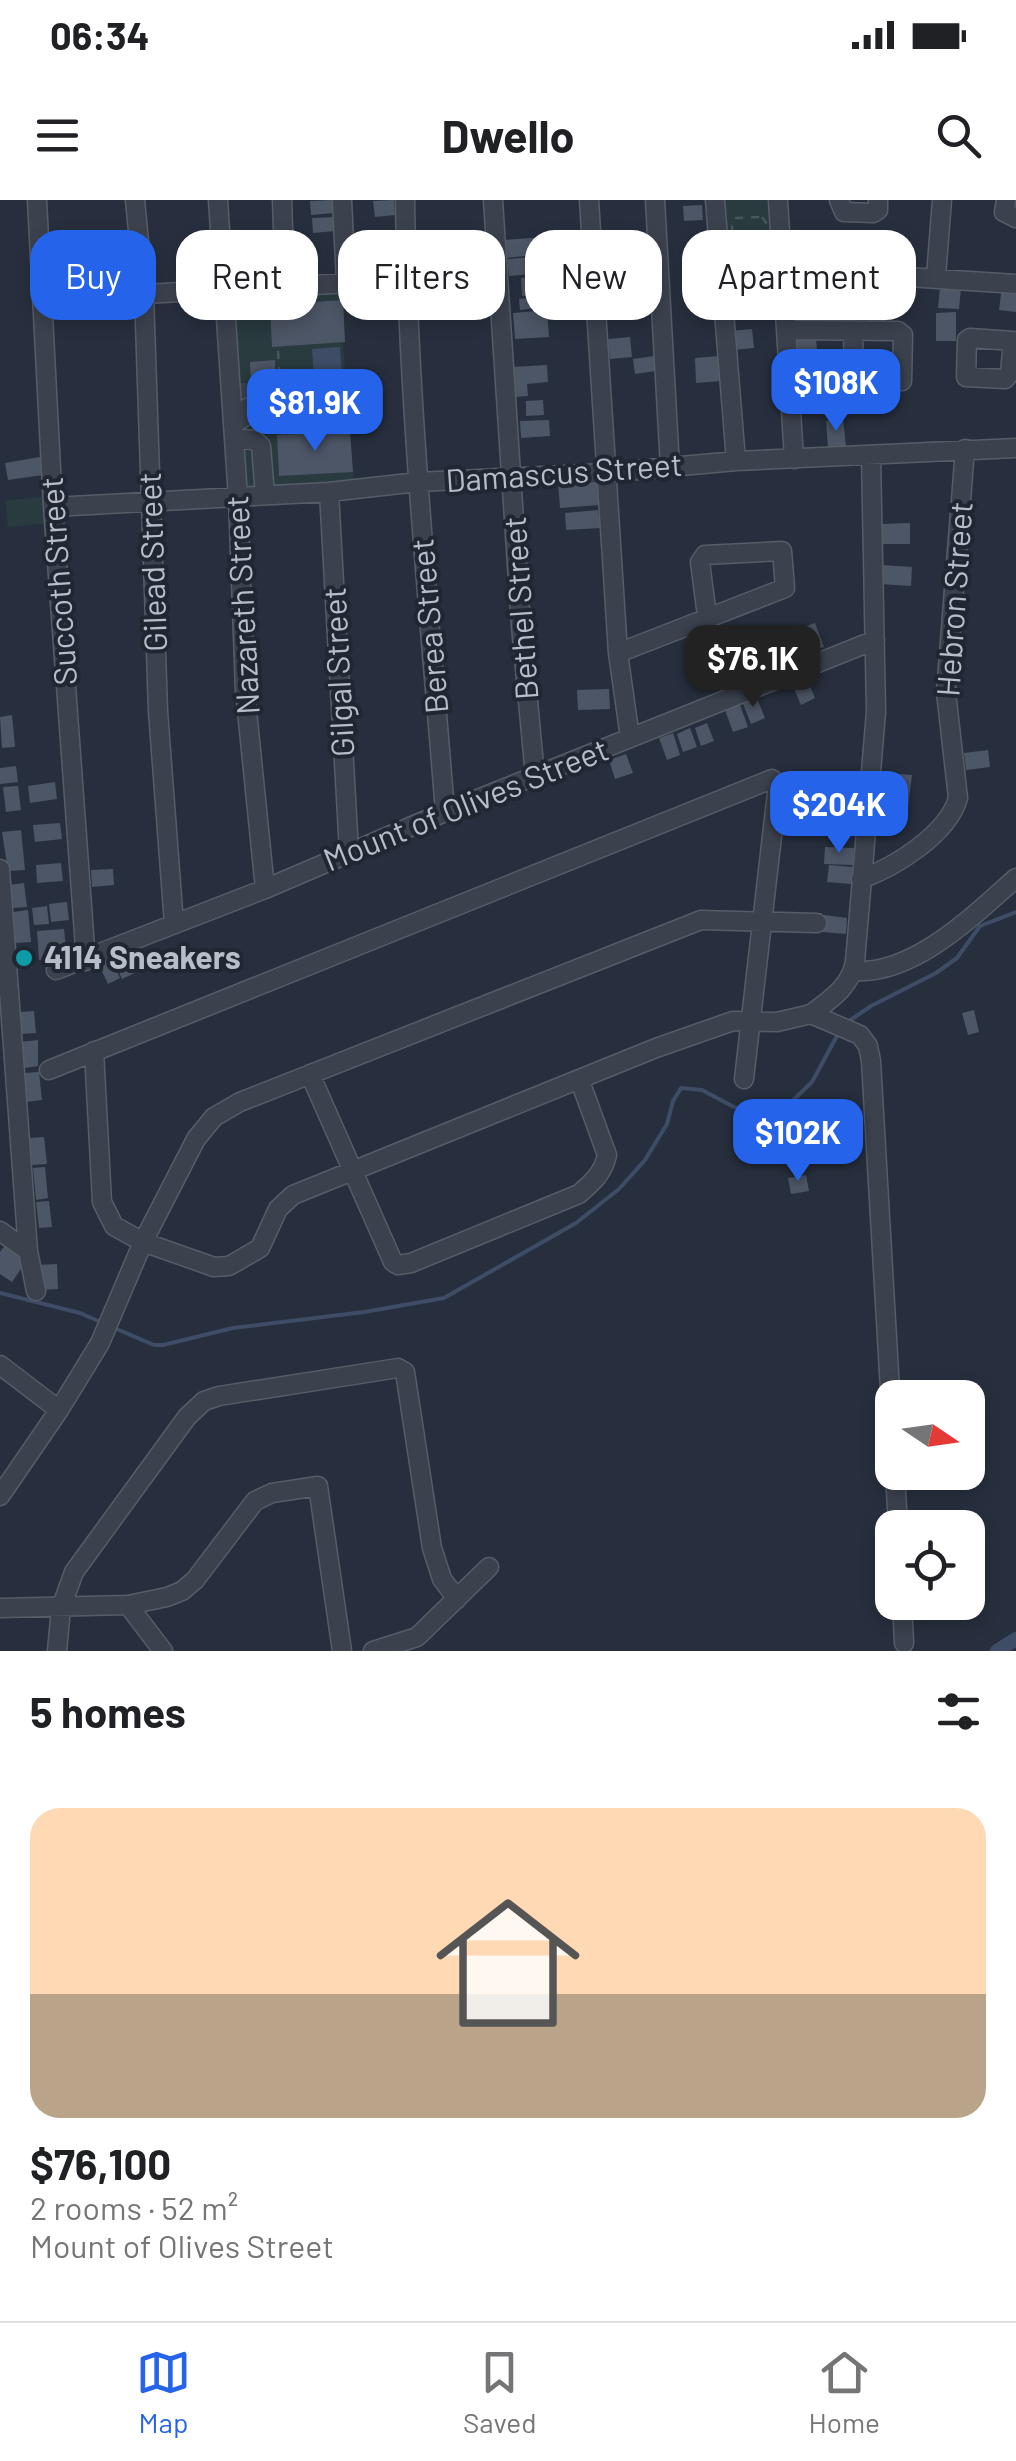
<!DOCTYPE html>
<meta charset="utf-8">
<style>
body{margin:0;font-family:Barlow,sans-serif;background:#f2f2f2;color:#202124;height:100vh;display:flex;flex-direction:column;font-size:38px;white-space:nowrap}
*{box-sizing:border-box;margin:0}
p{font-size:32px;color:#757577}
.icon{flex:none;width:55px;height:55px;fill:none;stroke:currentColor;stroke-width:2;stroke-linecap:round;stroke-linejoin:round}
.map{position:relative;height:1451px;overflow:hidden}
.details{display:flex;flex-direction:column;background:#fff;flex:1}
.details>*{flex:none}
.guide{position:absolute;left:30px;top:30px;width:958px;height:90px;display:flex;gap:20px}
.needle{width:65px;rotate:103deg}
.fabs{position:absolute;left:875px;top:1180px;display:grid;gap:20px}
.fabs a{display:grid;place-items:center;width:110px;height:110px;border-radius:20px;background:#fff;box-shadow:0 5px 15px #0003;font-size:50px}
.price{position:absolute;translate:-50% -85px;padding:0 22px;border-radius:20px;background:#2563eb;color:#fff;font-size:32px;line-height:65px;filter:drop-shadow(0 2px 5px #0008)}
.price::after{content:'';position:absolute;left:50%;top:60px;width:30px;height:22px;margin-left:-15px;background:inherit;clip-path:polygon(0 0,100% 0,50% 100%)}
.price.active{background:#222;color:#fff}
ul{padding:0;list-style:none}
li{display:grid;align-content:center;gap:20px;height:530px;padding:0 30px}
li+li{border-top:2px solid #e0e0e0}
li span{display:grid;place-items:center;height:310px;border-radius:30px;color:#555}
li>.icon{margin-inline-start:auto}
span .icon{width:180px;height:180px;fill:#fffc;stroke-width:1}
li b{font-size:42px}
h2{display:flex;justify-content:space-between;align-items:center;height:120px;padding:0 30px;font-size:42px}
.tag{padding:0 35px;border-radius:30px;background:#fff;box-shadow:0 5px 15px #0003;font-size:35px;line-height:90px}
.tag.active{background:#2563eb;color:#fff}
.status{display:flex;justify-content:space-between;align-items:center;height:70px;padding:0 50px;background:#fff;direction:ltr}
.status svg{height:28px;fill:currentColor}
header{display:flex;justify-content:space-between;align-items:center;height:130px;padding:0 30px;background:#fff;font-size:45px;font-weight:700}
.tab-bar{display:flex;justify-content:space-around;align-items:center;height:140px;border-top:2px solid #e0e0e0;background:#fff;font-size:28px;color:#757577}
.tab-bar a{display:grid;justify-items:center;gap:5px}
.tab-bar .active{color:#2563eb}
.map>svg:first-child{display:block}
.green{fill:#293b3f}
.water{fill:#3e4c65}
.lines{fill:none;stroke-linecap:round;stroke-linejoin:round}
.stream{stroke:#3e4c65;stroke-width:4}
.canal{stroke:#3e4c65;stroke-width:14}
.building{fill:#4d5666}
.minor-tunnel{stroke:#3d4453;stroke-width:18;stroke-dasharray:18 9;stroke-linecap:butt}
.minor-casing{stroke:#565d69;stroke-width:21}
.path{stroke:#47585c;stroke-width:2.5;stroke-dasharray:8 8;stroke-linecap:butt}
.minor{stroke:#3b424e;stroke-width:18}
.culture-dot{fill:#0f9aa8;stroke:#202733;stroke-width:4}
.labels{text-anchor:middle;stroke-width:8;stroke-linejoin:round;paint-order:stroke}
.street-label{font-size:32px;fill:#b7bdc9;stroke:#202733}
.poi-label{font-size:32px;font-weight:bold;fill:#b7bdc9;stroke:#202733;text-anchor:start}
</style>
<div class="status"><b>06:34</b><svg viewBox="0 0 49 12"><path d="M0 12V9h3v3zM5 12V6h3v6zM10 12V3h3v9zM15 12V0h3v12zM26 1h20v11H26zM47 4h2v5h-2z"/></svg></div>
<header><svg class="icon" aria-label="menu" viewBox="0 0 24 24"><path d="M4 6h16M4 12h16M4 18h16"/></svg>Dwello<svg class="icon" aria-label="search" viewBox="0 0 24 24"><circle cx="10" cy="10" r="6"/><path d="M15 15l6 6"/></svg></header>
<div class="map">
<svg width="1016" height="1451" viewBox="0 0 1016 1451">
<rect width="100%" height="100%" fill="#272f3e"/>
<path class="green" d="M719,0H776L784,108L730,116Z
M339,90L354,286L244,291L233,94Z
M48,296L51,323L8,327L5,301Z"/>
<path class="water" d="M340,147L344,205L316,207L312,149Z"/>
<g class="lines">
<path class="stream" d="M846,823L871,806L936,773L957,758L980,726L1016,712
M0,1093L80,1113L103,1123
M112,1127L154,1145H163L233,1128L364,1112L444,1098L576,1023L619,989L645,960L667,924L673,901L681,888L702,890L734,907L779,914L812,882L838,834"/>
<path class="canal" d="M997,1451L1016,1439"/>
</g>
<path class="building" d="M333,0L334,13L311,15L310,1Z
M394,0L395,15L375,17L373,1Z
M702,5L703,20L684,21L683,6Z
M334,17L335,31L313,33L312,18Z
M544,37L545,54L506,58L505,40Z
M438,40V57L413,58V41Z
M491,55L493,74L455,77L454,58Z
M545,56L546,73L509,76L507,59Z
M438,61V76L416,78L415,63Z
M547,75L548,93L522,96L521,78Z
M852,79H868L869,98H851Z
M1002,86L1016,88V112L999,110Z
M940,87L961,88L959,109L938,108Z
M545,96L546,107L520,110L519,99Z
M467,97H489V109H495V116L468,117Z
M343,100L345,142L272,147L270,105Z
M792,100H813V121L792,122Z
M869,101H886V122L869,123Z
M547,110L549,137L515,139L513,113Z
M956,112V141H936V113Z
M752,129L754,148L731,150L729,131Z
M630,137L632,157L610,159L608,139Z
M816,139L818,162L795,163L794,140Z
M654,156L656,171L635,174L633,159Z
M719,156L721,181L696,183L695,158Z
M275,160L277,215L253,216L241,205L240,186H251L250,162Z
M547,165L548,182L527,184L528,196L514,197L512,167Z
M820,181L821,202L798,203L797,183Z
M543,200L544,215L526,216V201Z
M843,219L846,246L828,248L826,221Z
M549,220L550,236L521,238L520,221Z
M350,231L353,272L279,276L277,235Z
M40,257L43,275L8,280L5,263Z
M597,279L599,305L560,308L558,282Z
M598,310L600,328L566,330L565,313Z
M910,323V344H882V324Z
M881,365L912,367L911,386L880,384Z
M815,423L824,447L801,455L793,431Z
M806,477L815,498L801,505L792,484Z
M609,489L610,509L578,510L577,490Z
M756,496L765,518L751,524L742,501Z
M739,502L748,527L733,532L724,507Z
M12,515L15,547L2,548L0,517Z
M707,523L714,541L701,546L695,528Z
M690,528L697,547L683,552L677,534Z
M673,533L680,555L667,560L659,538Z
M988,550L990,567L966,570L964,553Z
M626,554L633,573L615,579L609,560Z
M16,566L18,582L0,584V568Z
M888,573L912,575L908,608L885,606Z
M55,582L57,599L30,603L28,586Z
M18,586L21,610L6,612L3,587Z
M60,623L62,639L35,642L33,625Z
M21,630L25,670L8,671L2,632Z
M825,647L854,648L853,665L824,664Z
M61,663L63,681L37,683L36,665Z
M829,665L853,667L851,684L827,682Z
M113,669L114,685L92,687L91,670Z
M24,683L27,707L12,708L9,685Z
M67,702L69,720L51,722L49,704Z
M47,706L49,724L34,725L32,708Z
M28,710L31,742L15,743L13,712Z
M824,715L847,718L846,734L822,732Z
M64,729L67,758L39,760L37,731Z
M30,747L32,768L19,770L17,748Z
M126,750L137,772L122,779L112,757Z
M111,759L120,778L108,784L99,765Z
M974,810L979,832L968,835L962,813Z
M34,811L36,833L22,834L20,812Z
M38,840V866L25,868L20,842Z
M39,872L42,900L27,902L24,873Z
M44,937L47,964L32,965L29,938Z
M45,967L48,998L36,1000L33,968Z
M806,975L809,991L791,994L788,978Z
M49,1001L52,1027L39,1028L36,1002Z
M5,1045L27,1060L12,1082L0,1074V1052Z
M57,1064L58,1089L38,1090L37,1065Z"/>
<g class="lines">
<path class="minor-tunnel" d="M245,183L247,208"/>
<g class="minor-casing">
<path id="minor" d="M37,0L53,307L86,761
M135,0L144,94L158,511L174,724
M218,0L238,298L245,491L265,689
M282,0L285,87
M342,0L346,83
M405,0C408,204 429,408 445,612
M493,0L521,426L535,576
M589,0L618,453L630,538
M655,0L670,267
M715,0L736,261
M778,0L794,259
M839,0L844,12L873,13L878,10V0
M1006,0L1004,12L1016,18
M784,69L1016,84
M936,76L942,0
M144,94L406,80
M787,130L898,131L903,135L902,181L858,184L854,181L853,132
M1013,141L1010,173L1005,179L966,177L967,140L970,138L1013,141L1016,142
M233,225L244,217L247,208
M234,238L254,240L261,246L265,295
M329,292L349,652
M53,307L329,292L418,282L605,273L736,261L1016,248
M618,453L785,388L782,351L705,355L700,362L707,416
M0,669L28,1051
M861,679C895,667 948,634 958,598L946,492L965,249
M56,770L265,689L445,612L875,440
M853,771C913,776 974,715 1016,678
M811,814C831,799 850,787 855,762L876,512L871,256
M94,851L102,1002L114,1026L143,1042L214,1067L229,1066L260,1048L278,1009L293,995L656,848L733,821L777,822L811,814L860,835L868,846L871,861L892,1225
M49,870L772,579L778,584L744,879
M310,874L393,1062L398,1065L411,1063L579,994C593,982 603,973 607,955L580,881
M0,1031L28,1051L36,1091
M0,1165L59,1210
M895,1272L898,1328
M0,1296L59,1210L100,1143L143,1042L196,939L214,917L240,902L701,720L817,723
M902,1402L904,1443
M128,1405L163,1451
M0,1408L128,1405L167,1397L182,1391L195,1380L255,1301L272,1293L318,1286L342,1451
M57,1451L61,1408L74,1372L187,1217L204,1201L219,1196L398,1168L405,1172L432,1348L442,1379L457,1399
M373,1451L417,1437L489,1367"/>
</g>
<path class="path" d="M762,17L767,24L772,94L765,107L745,108L738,103L732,26L735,18Z
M278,151L283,235
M280,184L302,183
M282,191L303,190"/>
<use href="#minor" class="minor"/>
</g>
<circle class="culture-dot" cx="24" cy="758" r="10"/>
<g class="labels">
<g class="street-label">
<text transform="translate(564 273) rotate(-4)" y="11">Damascus Street</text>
<text transform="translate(153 362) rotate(-92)" y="11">Gilead Street</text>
<text transform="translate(59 381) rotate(-94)" y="11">Succoth Street</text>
<text transform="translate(955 399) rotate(-86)" y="11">Hebron Street</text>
<text transform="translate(243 405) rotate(-93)" y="11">Nazareth Street</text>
<text transform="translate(521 408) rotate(-94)" y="11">Bethel Street</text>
<text transform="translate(430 426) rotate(-95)" y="11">Berea Street</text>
<text transform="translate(339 472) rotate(-93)" y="11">Gilgal Street</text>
<text transform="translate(466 605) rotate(-22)" y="11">Mount of Olives Street</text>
</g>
<g class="poi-label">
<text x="44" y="769">4114 Sneakers</text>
</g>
</g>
</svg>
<div class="fabs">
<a><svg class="needle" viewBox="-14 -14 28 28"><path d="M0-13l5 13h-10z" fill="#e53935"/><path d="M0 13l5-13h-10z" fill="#757577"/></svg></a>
<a><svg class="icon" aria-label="locate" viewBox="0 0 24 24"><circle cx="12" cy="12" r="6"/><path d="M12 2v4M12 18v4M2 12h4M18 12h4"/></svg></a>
</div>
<b class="price" style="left:836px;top:234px">$108K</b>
<b class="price" style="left:315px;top:254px">$81.9K</b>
<b class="price active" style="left:753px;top:510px">$76.1K</b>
<b class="price" style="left:839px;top:656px">$204K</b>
<b class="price" style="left:798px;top:984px">$102K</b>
<div class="guide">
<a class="tag active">Buy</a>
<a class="tag">Rent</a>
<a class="tag">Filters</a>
<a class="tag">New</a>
<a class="tag">Apartment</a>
</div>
</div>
<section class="details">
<h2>5 homes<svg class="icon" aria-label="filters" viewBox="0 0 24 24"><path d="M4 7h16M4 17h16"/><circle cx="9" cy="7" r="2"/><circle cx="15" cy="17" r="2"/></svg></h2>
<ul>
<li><span style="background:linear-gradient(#ffd9b3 60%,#b9a48a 0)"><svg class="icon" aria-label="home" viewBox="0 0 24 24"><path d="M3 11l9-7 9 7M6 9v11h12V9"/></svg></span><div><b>$76,100</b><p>2 rooms · 52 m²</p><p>Mount of Olives Street</p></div></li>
</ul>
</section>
<nav class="tab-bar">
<a class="active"><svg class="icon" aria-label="map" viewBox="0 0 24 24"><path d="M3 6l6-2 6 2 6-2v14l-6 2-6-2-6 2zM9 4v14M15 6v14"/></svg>Map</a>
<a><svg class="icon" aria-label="saved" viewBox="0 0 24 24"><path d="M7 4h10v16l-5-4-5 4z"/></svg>Saved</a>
<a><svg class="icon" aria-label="home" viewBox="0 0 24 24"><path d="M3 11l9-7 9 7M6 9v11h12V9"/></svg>Home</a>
</nav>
